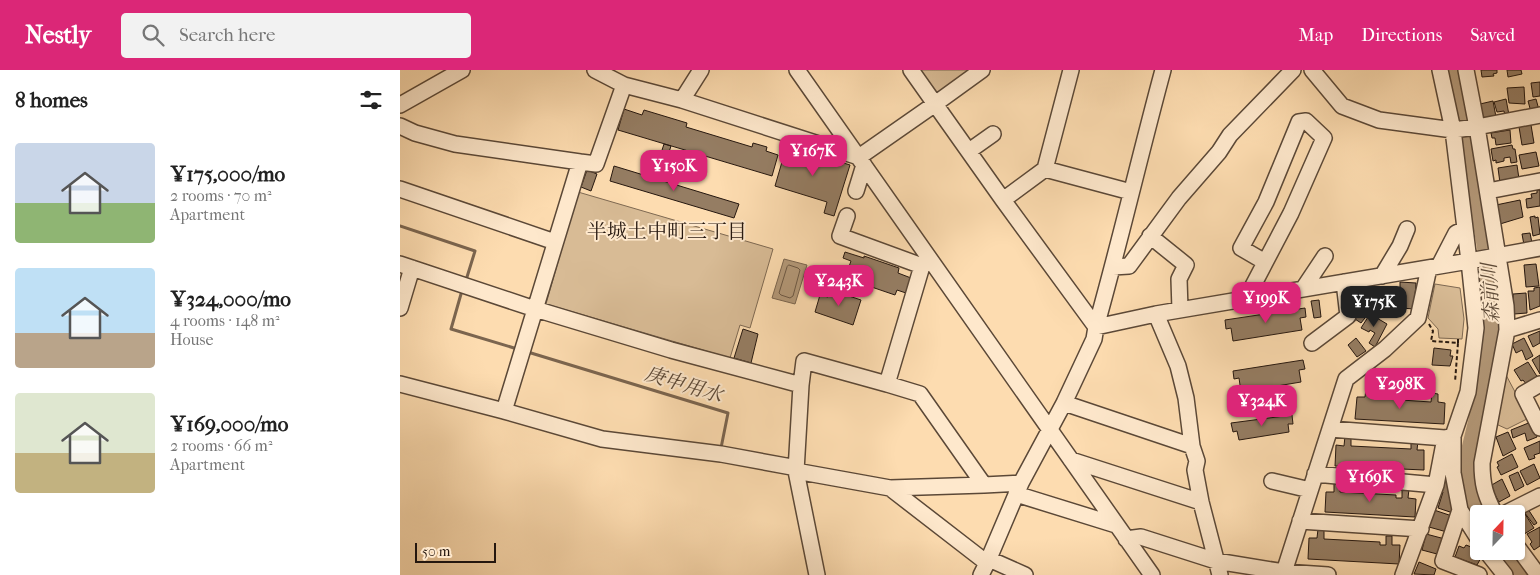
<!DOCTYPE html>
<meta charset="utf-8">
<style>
body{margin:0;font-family:"IM FELL French Canon","Noto Serif JP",serif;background:#f2f2f2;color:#222;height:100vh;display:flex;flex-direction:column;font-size:19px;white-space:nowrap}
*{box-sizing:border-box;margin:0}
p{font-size:16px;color:#767676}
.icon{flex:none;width:28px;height:28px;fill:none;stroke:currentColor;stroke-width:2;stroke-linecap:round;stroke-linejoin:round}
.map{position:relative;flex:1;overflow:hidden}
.drawer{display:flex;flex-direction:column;background:#fff;width:400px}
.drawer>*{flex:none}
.needle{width:32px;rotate:22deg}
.tools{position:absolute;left:1070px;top:435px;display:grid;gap:10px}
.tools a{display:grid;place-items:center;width:55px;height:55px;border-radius:5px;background:#fff;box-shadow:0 1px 4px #0004;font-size:25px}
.scale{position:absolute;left:15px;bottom:12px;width:81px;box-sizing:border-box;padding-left:5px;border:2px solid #25170f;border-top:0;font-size:14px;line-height:18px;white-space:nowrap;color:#25170f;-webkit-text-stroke:4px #fee8cc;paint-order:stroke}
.price{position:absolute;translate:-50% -42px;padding:0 11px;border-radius:10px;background:#db2777;color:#fff;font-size:16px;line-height:32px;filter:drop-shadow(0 1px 2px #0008)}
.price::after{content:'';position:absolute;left:50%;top:30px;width:15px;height:11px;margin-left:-8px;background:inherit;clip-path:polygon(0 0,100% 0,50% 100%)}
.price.current{background:#222;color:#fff}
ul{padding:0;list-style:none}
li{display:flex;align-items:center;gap:15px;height:125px;padding:0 15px}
li span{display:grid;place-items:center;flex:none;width:140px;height:100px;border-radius:5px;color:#555}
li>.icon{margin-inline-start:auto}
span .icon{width:60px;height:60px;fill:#fffc;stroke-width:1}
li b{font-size:21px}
h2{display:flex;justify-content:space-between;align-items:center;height:60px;padding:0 15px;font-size:21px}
header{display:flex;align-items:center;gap:30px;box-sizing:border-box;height:70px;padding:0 25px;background:#db2777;color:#fff}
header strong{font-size:24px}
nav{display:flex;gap:28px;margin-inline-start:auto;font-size:18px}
.search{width:350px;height:45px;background:#f2f2f2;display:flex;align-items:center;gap:12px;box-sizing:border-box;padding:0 18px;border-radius:5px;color:#767676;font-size:19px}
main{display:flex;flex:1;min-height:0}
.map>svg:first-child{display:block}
.green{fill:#d8bb95;stroke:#7e6952}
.water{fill:#b49979;stroke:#7b654f}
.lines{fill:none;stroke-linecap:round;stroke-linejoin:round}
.shore{stroke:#6c5844;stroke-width:1}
.stream{stroke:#7b654f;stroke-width:3}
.river{stroke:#b49979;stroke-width:20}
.building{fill:#957d63;stroke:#25170f}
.minor-casing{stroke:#5b4837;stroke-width:18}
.path{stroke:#25170f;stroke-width:2;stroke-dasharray:4 2.5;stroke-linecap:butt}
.minor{stroke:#fee8cc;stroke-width:15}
.labels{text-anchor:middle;stroke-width:4;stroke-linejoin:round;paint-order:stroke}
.neighbourhood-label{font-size:20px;fill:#25170f;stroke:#fee8cc}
.water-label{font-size:20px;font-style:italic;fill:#5e4b39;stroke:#fee8cc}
</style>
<header>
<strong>Nestly</strong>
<div class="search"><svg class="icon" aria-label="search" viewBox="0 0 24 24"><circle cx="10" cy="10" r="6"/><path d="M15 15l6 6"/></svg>Search here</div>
<nav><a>Map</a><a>Directions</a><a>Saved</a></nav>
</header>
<main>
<section class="drawer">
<h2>8 homes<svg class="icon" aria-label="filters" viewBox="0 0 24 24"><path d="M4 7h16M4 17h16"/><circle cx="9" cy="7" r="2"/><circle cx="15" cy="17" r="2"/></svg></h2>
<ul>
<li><span style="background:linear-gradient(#c9d6e8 60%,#8fb573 0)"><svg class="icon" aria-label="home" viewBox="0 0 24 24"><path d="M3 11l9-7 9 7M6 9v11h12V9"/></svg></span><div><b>¥175,000/mo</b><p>2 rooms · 70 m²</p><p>Apartment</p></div></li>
<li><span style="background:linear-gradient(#bfe0f5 65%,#b9a48a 0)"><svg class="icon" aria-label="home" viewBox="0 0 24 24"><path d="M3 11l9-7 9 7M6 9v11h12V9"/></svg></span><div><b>¥324,000/mo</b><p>4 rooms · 148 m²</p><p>House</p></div></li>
<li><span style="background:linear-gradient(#dfe7d0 60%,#c2b280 0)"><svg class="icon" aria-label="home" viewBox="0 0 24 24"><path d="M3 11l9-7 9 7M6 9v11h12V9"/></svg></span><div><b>¥169,000/mo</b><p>2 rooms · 66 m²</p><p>Apartment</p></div></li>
</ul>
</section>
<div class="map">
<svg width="1140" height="505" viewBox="0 0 1140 505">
<rect width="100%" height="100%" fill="#fddcb0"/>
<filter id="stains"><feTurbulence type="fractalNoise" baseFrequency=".004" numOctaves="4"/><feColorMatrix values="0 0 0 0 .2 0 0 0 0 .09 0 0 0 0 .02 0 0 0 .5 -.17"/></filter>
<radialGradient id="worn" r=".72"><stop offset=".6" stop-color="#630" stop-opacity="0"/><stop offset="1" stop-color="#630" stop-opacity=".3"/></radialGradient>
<path class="green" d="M519,0H572L537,25Z
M178,122L373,179L350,258L340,255L330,288L146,234Z
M1035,214L1060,218L1064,249L1062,269L1039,268L1038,259L1028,248Z
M1106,305L1129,348L1107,359L1096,354Z"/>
<path class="water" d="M384,189L407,195L395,234L372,228Z"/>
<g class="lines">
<path class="shore" d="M389,195L398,198L400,200L393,226L390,228L381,225L379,223L387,197Z"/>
<path class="stream" d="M0,156L75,181L67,207
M61,224L51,259L114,278
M131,283L328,343L321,378H324"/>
<path class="river" d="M1054,0L1064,47L1087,177L1093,259L1080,323L1079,348L1068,393L1067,409L1072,428L1081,444
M1105,481L1122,505"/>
</g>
<path class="building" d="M1081,0H1097V3L1093,4L1094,6L1082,7Z
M1107,0H1121L1122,4L1108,7Z
M1140,12V26L1133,27L1131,13Z
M1124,17L1125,34L1109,33L1107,18Z
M1106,29L1109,45L1105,46L1104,41L1097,42L1094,32Z
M1136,29L1139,40L1131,42L1128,31Z
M1093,31L1096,47L1085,49L1084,47H1083L1080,34Z
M224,39L242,45L244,40L287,53L286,57L352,77L353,73L367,77L366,81L378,85L372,106L218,60Z
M1131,55L1134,73L1122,75L1119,57Z
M1110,60L1111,73L1096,75L1095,68H1092L1091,63Z
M264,74L271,76L260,110L253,108Z
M1112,75L1113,79H1115L1117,92L1111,93L1110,87L1104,88V91L1096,93V90L1093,91L1091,79Z
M389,76L450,95L434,146L424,143L427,132L375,116L384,85H386Z
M1136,82L1139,96L1122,99L1119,85Z
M1117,95L1119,109L1100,113L1098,98Z
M214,96L339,134L334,148L210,111Z
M187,100L197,104L191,121L181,117Z
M1137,120H1140V136L1127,138L1126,129L1132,128L1131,124L1137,123Z
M1120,130L1123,147L1100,154L1096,135Z
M1135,146V148L1138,147L1140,164L1133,166L1130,147Z
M1130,163L1132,173L1124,175L1122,164Z
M445,182L464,188V186L499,198L498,203L511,208L506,223L497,220L495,225L454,211L455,208L446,205L451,191L443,188Z
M1136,194L1139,216L1126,217L1124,195Z
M1000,212L1016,213L1014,239L1001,238L1003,219H1000Z
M1140,217V236L1130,240L1128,221H1134V218Z
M982,219L1000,221L998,235L980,234Z
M431,220L461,230L453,255L415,242L420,225L428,227Z
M1126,223L1127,243L1114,244L1113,224Z
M969,224L978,230L972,239L963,232Z
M919,230L921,247L914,248L911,231Z
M965,236L971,240L961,253L955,249Z
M905,238L906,247L900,248L902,260L833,271L831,258L826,259L825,250Z
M970,244L987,254L975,277L969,273L975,263L970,260L969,262L961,258Z
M343,259L358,264L351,293L334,288Z
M1140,261V273L1133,277L1128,266Z
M956,268L966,281L957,287L948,275Z
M1124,268L1133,286L1126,290L1122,280L1116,283L1112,274Z
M1034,278L1051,280L1050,286H1053L1050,296L1032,295Z
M1140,285V304L1132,290Z
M903,290L905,299L899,300L901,312L841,322L839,308L834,309L833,301Z
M1128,292L1138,308L1127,315L1123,310L1121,311L1114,300Z
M966,319H972L971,328L1031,332L1032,323L1038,324V332L1045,333L1044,354L955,349L957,327H965Z
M892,345L893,354H888L889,362L839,370L837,361L833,362L831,353Z
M1131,352L1137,367L1127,371L1125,363L1113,368L1111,360Z
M1108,362L1116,379L1103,386L1096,367Z
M945,366L951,367V376L1011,379V371H1018L1017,380H1024V400L935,396L936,375L944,376Z
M1140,371V383L1134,385L1135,388L1129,390L1124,378Z
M1112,384L1118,397L1101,405L1097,397L1099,396L1097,392Z
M1134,394L1140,408L1127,415L1120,401Z
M1118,402L1124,416L1115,421L1109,406Z
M1044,407L1050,409L1053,443L1038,438L1043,422L1040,421Z
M1102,409L1110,426L1099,432L1090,416Z
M934,412L940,413V422L996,425V428H1002V419H1009L1008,428L1016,429L1015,447L925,442L926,422H934Z
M1128,439L1137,453L1134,455L1124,442Z
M1034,440L1052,446L1047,462L1029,457Z
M1123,441L1134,458L1121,466L1116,458V446Z
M1140,457V476L1134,480L1130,474L1132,472L1127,464Z
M918,459L924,460V469L980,472V475H986V466H992V475H1000L999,494L908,489L909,468H917Z
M1026,464L1045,469L1041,482L1038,481L1037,484L1022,480Z
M1066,475L1079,480L1077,484L1082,486L1077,495L1055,487L1059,476L1064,478Z
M1019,492L1036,499L1034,505L1014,504Z"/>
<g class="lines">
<g class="minor-casing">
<path id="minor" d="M195,0L224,15
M397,0L752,505
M511,0L535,34L582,0
M763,0C740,85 720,172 696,257L756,244L1069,191L1053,60L1040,0
M912,0L942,36L979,50L1053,60L1077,57L1140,45
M1066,0L1077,57L1106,236L1107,260L1082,393C1082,414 1085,425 1095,444
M282,30L301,0
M0,35L62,0
M0,56L15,63L55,74L180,92
M569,81L593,64
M645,99L731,122
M0,119L155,172
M456,121L464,95
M1088,121L1140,111
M603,130L645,99L671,0
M447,146L440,166L522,196
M750,166L786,195L779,209L780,240
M0,194L135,239L271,280L401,315
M1039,196L1056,163L1065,159
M713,197L729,196L779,128L819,82L830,65L893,0
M982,206L1000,176L1007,159
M903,219L925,186
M846,229L891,143L924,68L906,51L899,52L866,132L841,178L865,192
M0,238L12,198
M756,244L778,296L786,328L792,376L797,391L795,400L801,432L820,505
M1107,260L1140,250
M912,273L948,246L944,212
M0,314L104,341L202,369L321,384L397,398
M487,314L520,324L584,415L490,418
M1140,314L1123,324L1140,358
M664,333L792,376
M104,341L180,92L196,94L224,15L282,30L459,87L535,34L603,130L696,257L694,269L664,333L621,413L587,493
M930,359L1045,368L1053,366
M671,390L801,432
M396,401L490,418L587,493L581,505
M915,404L1036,415
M872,411L910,420
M584,415L621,413
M616,424L716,455
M1060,440L1043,491L1079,505
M1104,444L1140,426
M900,451L1021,459
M726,469L741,467L816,491L884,502L928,505
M1079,470L1060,440L1053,403V366L1068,322L1076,258L1069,191L1140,178
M1116,475L1138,505
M1086,481L1105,505
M589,489L625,505
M884,502L946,309L985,279L1018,248L1029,198
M417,505L396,401L401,315L404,291L487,314L522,196L530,190
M1003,505L1036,415L1045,368"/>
</g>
<path class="path" d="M1029,254L1033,261L1031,271L1058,273L1055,312
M1058,273V267"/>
<use href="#minor" class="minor"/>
</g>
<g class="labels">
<g class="neighbourhood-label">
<text x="267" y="168">半城土中町三丁目</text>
</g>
<g class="water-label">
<text transform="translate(1090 223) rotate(-93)" y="7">森前川</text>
<text transform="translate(284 314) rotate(17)" y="7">庚申用水</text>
</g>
</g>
<rect width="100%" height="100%" filter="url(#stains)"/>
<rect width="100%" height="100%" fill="url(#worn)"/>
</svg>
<div class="tools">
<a><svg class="needle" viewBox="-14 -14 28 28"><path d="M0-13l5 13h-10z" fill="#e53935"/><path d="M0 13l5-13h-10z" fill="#767676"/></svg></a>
</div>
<div class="scale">50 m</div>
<b class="price" style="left:413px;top:107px">¥167K</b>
<b class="price" style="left:274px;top:122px">¥150K</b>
<b class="price" style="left:439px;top:237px">¥243K</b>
<b class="price" style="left:866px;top:254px">¥199K</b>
<b class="price current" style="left:974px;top:258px">¥175K</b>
<b class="price" style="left:1000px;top:340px">¥298K</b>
<b class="price" style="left:862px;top:357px">¥324K</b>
<b class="price" style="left:970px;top:433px">¥169K</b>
</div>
</main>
